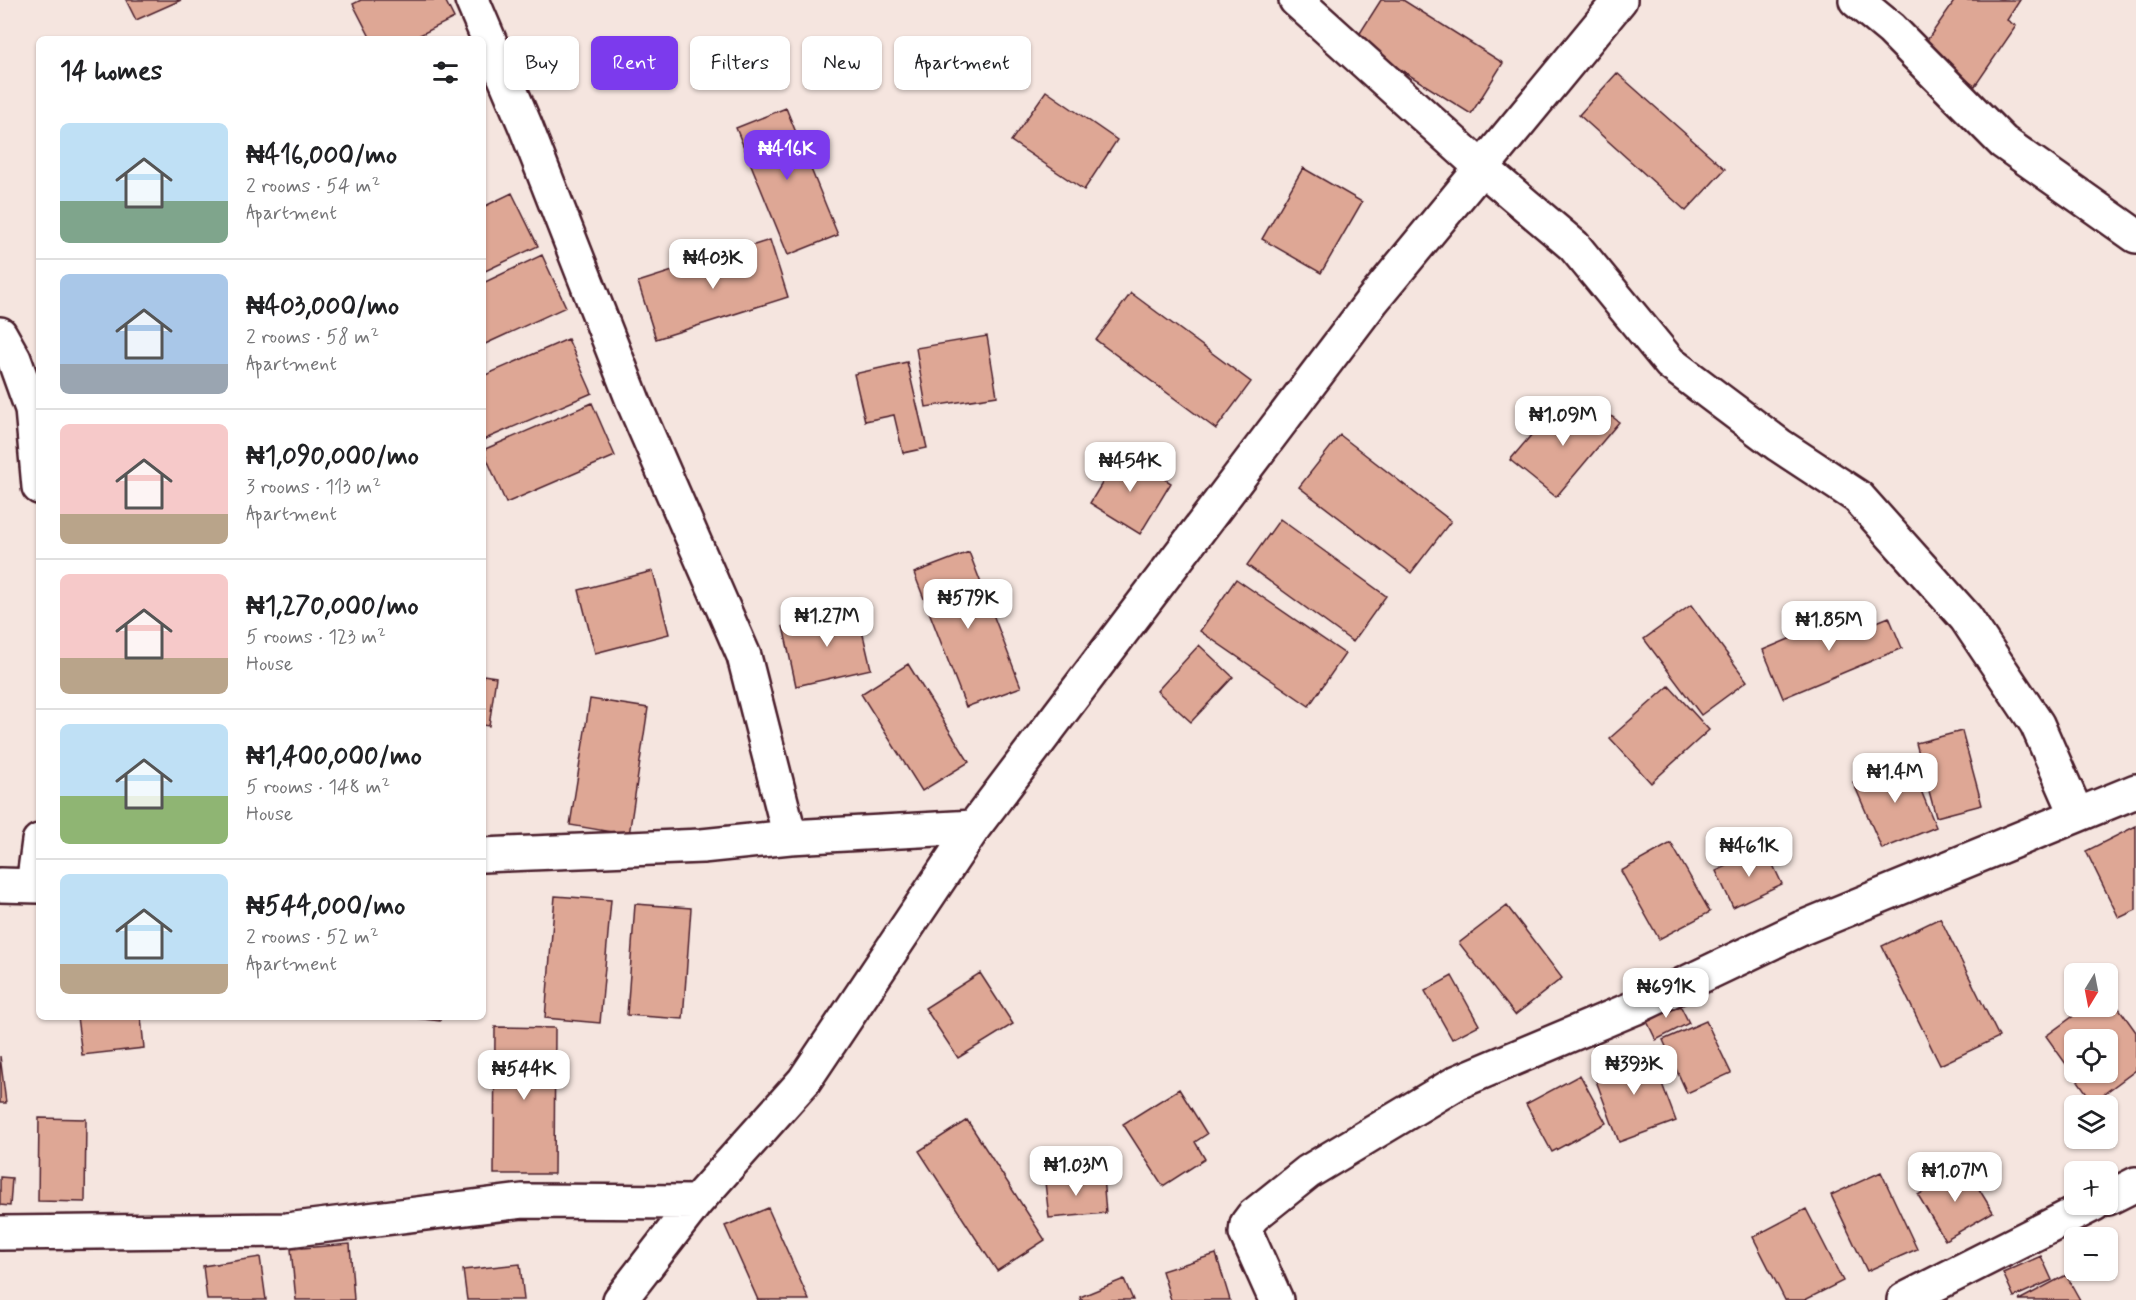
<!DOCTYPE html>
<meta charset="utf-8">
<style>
body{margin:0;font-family:Mynerve,sans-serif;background:#f2f2f2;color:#202124;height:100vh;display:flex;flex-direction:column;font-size:22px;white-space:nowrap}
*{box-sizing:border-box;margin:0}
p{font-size:20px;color:#757577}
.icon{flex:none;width:33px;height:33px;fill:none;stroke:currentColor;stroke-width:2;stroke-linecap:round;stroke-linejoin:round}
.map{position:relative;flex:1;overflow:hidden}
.details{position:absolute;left:36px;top:36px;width:450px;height:984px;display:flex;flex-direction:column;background:#fff;border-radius:9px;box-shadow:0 2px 4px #0004}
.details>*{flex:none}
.top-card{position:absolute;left:504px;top:36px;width:570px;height:54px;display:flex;gap:12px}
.needle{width:39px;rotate:190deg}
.tools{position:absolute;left:2064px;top:963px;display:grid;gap:12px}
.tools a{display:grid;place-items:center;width:54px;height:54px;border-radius:9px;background:#fff;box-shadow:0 2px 4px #0004;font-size:30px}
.price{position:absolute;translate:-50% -51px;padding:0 14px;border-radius:12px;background:#fff;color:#222;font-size:20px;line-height:39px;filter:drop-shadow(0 2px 3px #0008)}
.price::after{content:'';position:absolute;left:50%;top:36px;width:18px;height:14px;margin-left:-9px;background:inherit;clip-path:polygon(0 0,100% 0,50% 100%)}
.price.active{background:#7c3aed;color:#fff}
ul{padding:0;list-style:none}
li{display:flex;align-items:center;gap:18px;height:150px;padding:0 24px}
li+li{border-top:2px solid #e0e0e0}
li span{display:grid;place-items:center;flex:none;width:168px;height:120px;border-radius:9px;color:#555}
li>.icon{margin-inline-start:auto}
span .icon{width:72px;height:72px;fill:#fffc;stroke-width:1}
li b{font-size:26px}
h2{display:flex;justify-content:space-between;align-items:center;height:72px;padding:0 24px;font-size:26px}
.pill{padding:0 21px;border-radius:9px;background:#fff;box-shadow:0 2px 4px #0004;font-size:21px;line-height:54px}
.pill.active{background:#7c3aed;color:#fff}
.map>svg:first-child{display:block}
.building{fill:#dea795;stroke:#4a1f2b;stroke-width:1.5;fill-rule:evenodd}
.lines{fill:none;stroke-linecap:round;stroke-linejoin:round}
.minor-casing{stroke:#4a1f2b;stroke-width:38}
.minor{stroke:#fff;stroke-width:33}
</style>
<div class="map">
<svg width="2136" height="1300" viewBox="0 0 2136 1300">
<rect width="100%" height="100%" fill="#f5e5df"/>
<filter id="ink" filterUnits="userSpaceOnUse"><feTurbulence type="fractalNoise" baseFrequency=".0167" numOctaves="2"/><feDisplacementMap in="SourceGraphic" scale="12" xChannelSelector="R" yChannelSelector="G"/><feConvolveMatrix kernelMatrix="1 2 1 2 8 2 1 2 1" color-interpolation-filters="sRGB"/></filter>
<g filter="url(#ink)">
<path class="building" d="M126,0H181L136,20Z
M361,0H445L454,18L412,39H371L353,4Z
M1381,0H1403L1503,63L1471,114L1355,41Z
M1955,0H2020L2007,20L2016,26L1975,86L1921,49Z
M1617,73L1725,169L1686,211L1579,115Z
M1046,91L1117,140L1084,190L1011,141Z
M786,108L838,235L788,255L736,128Z
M1303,168L1362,202L1321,273L1262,239Z
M512,193L538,246L483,272V207Z
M770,240L788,297L656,339L638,282Z
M542,255L566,307L483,345V283Z
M1131,293L1251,382L1216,429L1096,340Z
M987,336L997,396L926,407L916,348Z
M568,339L592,393L483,440V376Z
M907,362L927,448L903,453L894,415L865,421L854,374Z
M592,403L615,456L506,503L483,450Z
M1595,403L1619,422L1556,497L1510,460L1555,407L1576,425Z
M1340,435L1451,521L1411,573L1299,487Z
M1121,452L1171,483L1140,534L1090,503Z
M1280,519L1386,596L1353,642L1247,565Z
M969,552L1021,687L966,707L914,573Z
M653,571L669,634L595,653L579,590Z
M1236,579L1345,654L1309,706L1200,631Z
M1691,605L1747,681L1701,715L1644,639Z
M857,609L871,669L796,686L783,626Z
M1855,611L1862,628L1889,617L1902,648L1783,698L1763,650Z
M1199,645L1233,677L1191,722L1157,691Z
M908,664L969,762L922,791L861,694Z
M483,675L496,677L489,726L483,725Z
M1669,686L1709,730L1651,783L1610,738Z
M590,699L648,708L629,835L570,825Z
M1962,731L1982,805L1936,817L1916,743Z
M1908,759L1936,827L1882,849L1853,782Z
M2136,826V910L2119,918L2086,851Z
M1671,843L1710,912L1659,939L1621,871Z
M1765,848L1782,884L1733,907L1716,871Z
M555,896L611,900L600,1023L545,1018Z
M635,904L691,908L683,1019L627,1015Z
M1507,906L1562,978L1515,1015L1459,943Z
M1940,918L1999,1037L1940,1065L1882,946Z
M980,973L1013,1024L958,1058L925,1008Z
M1452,976L1479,1025L1452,1039L1425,991Z
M2108,993L2136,1032V1070L2093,1102L2046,1036L2087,1006H2108ZM2074,1040H2108V1072H2074Z
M1677,999L1689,1023L1656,1040L1644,1015Z
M77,1017H141L144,1048L82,1055Z
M406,1017H440V1021Z
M1706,1021L1731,1073L1687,1093L1663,1040Z
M495,1027L555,1028L554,1174H494Z
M1649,1049L1676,1121L1619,1142L1592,1070Z
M0,1056L6,1103H0Z
M1580,1075L1606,1123L1552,1152L1526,1104Z
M1179,1089L1207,1134L1195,1142L1205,1159L1163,1186L1123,1124Z
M39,1118L86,1119L85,1202L38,1201Z
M967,1120L1045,1240L997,1271L919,1151Z
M1965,1166L1993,1212L1945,1240L1918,1195Z
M1881,1172L1917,1249L1867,1271L1831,1195Z
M0,1177L12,1178L10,1206L0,1205Z
M1103,1177L1106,1213L1049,1218L1045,1182Z
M768,1208L809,1300H758L725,1226Z
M1806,1209L1843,1281L1805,1300H1785L1753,1237Z
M350,1244L354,1300H296L291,1249Z
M1216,1254L1230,1300H1171L1162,1271Z
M2041,1256L2052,1280L2014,1297L2003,1273Z
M260,1257L266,1300H207L203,1266Z
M520,1264L524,1300H467L463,1270Z
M2066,1275L2080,1300H2019Z
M1124,1279L1133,1300H1081L1080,1297Z"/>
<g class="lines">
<g class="minor-casing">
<path id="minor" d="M472,0L525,125L635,406L744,656L790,837
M1296,0L1482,168L1574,246L1670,363L1779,445L1858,497L1966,618L2037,724L2077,815
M1856,0L1891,29L2003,142L2136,236
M0,334L14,359L32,409L39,487
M483,855L702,846L790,837L974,827
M0,885L39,886
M33,886L39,841
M2108,1198L2136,1184
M0,1233L287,1230L523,1201L696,1202
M620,1300L696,1202L804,1081L974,827L1372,301L1620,0
M1276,1300L1246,1233L1247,1224L1253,1216L1308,1172L1458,1082L1634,1008L1802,928L2136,791
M1904,1300L2094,1204"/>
</g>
<use href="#minor" class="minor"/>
</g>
</g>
</svg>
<div class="tools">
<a><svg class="needle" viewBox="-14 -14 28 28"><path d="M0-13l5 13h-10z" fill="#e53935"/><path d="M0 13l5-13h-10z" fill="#757577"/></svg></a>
<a><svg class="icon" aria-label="locate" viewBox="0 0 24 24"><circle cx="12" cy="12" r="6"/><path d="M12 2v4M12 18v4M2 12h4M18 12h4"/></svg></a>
<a><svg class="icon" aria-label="layers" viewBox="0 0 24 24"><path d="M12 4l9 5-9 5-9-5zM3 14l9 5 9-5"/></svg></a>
<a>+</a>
<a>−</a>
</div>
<b class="price active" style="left:787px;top:181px">₦416K</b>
<b class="price" style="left:713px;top:290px">₦403K</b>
<b class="price" style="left:1563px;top:447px">₦1.09M</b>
<b class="price" style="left:1130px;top:493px">₦454K</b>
<b class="price" style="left:968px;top:630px">₦579K</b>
<b class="price" style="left:827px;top:648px">₦1.27M</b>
<b class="price" style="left:1829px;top:652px">₦1.85M</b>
<b class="price" style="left:1895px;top:804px">₦1.4M</b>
<b class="price" style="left:1749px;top:878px">₦461K</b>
<b class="price" style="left:1666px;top:1019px">₦691K</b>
<b class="price" style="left:1634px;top:1096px">₦393K</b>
<b class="price" style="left:524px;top:1101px">₦544K</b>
<b class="price" style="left:1076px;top:1197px">₦1.03M</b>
<b class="price" style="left:1955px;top:1203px">₦1.07M</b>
<div class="top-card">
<a class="pill">Buy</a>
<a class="pill active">Rent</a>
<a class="pill">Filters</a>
<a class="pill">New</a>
<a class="pill">Apartment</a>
</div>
<section class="details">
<h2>14 homes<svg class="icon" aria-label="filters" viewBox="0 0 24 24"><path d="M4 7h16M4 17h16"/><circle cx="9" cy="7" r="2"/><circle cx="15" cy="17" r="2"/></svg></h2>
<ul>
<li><span style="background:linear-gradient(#bfe0f5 65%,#7fa58c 0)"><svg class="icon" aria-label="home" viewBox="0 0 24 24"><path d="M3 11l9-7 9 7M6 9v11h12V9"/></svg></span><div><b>₦416,000/mo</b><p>2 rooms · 54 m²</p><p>Apartment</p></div></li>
<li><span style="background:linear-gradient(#a9c7e8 75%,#9aa5b1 0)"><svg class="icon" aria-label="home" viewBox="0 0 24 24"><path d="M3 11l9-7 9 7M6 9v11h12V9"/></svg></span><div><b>₦403,000/mo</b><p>2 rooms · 58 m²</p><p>Apartment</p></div></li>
<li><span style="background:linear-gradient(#f6c9c9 75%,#b9a48a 0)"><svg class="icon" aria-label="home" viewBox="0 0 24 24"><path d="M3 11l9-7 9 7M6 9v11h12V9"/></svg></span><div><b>₦1,090,000/mo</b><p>3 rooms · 113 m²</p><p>Apartment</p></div></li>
<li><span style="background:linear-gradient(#f6c9c9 70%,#b9a48a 0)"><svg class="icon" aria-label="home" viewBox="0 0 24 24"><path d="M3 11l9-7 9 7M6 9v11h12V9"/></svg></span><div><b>₦1,270,000/mo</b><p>5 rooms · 123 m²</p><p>House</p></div></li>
<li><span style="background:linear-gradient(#bfe0f5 60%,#8fb573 0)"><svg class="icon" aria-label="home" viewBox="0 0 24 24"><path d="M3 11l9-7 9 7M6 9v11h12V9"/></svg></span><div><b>₦1,400,000/mo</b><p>5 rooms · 148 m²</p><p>House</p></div></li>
<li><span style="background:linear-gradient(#bfe0f5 75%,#b9a48a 0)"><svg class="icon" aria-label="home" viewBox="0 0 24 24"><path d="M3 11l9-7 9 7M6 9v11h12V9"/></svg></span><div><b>₦544,000/mo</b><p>2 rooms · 52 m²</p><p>Apartment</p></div></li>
</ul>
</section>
</div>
